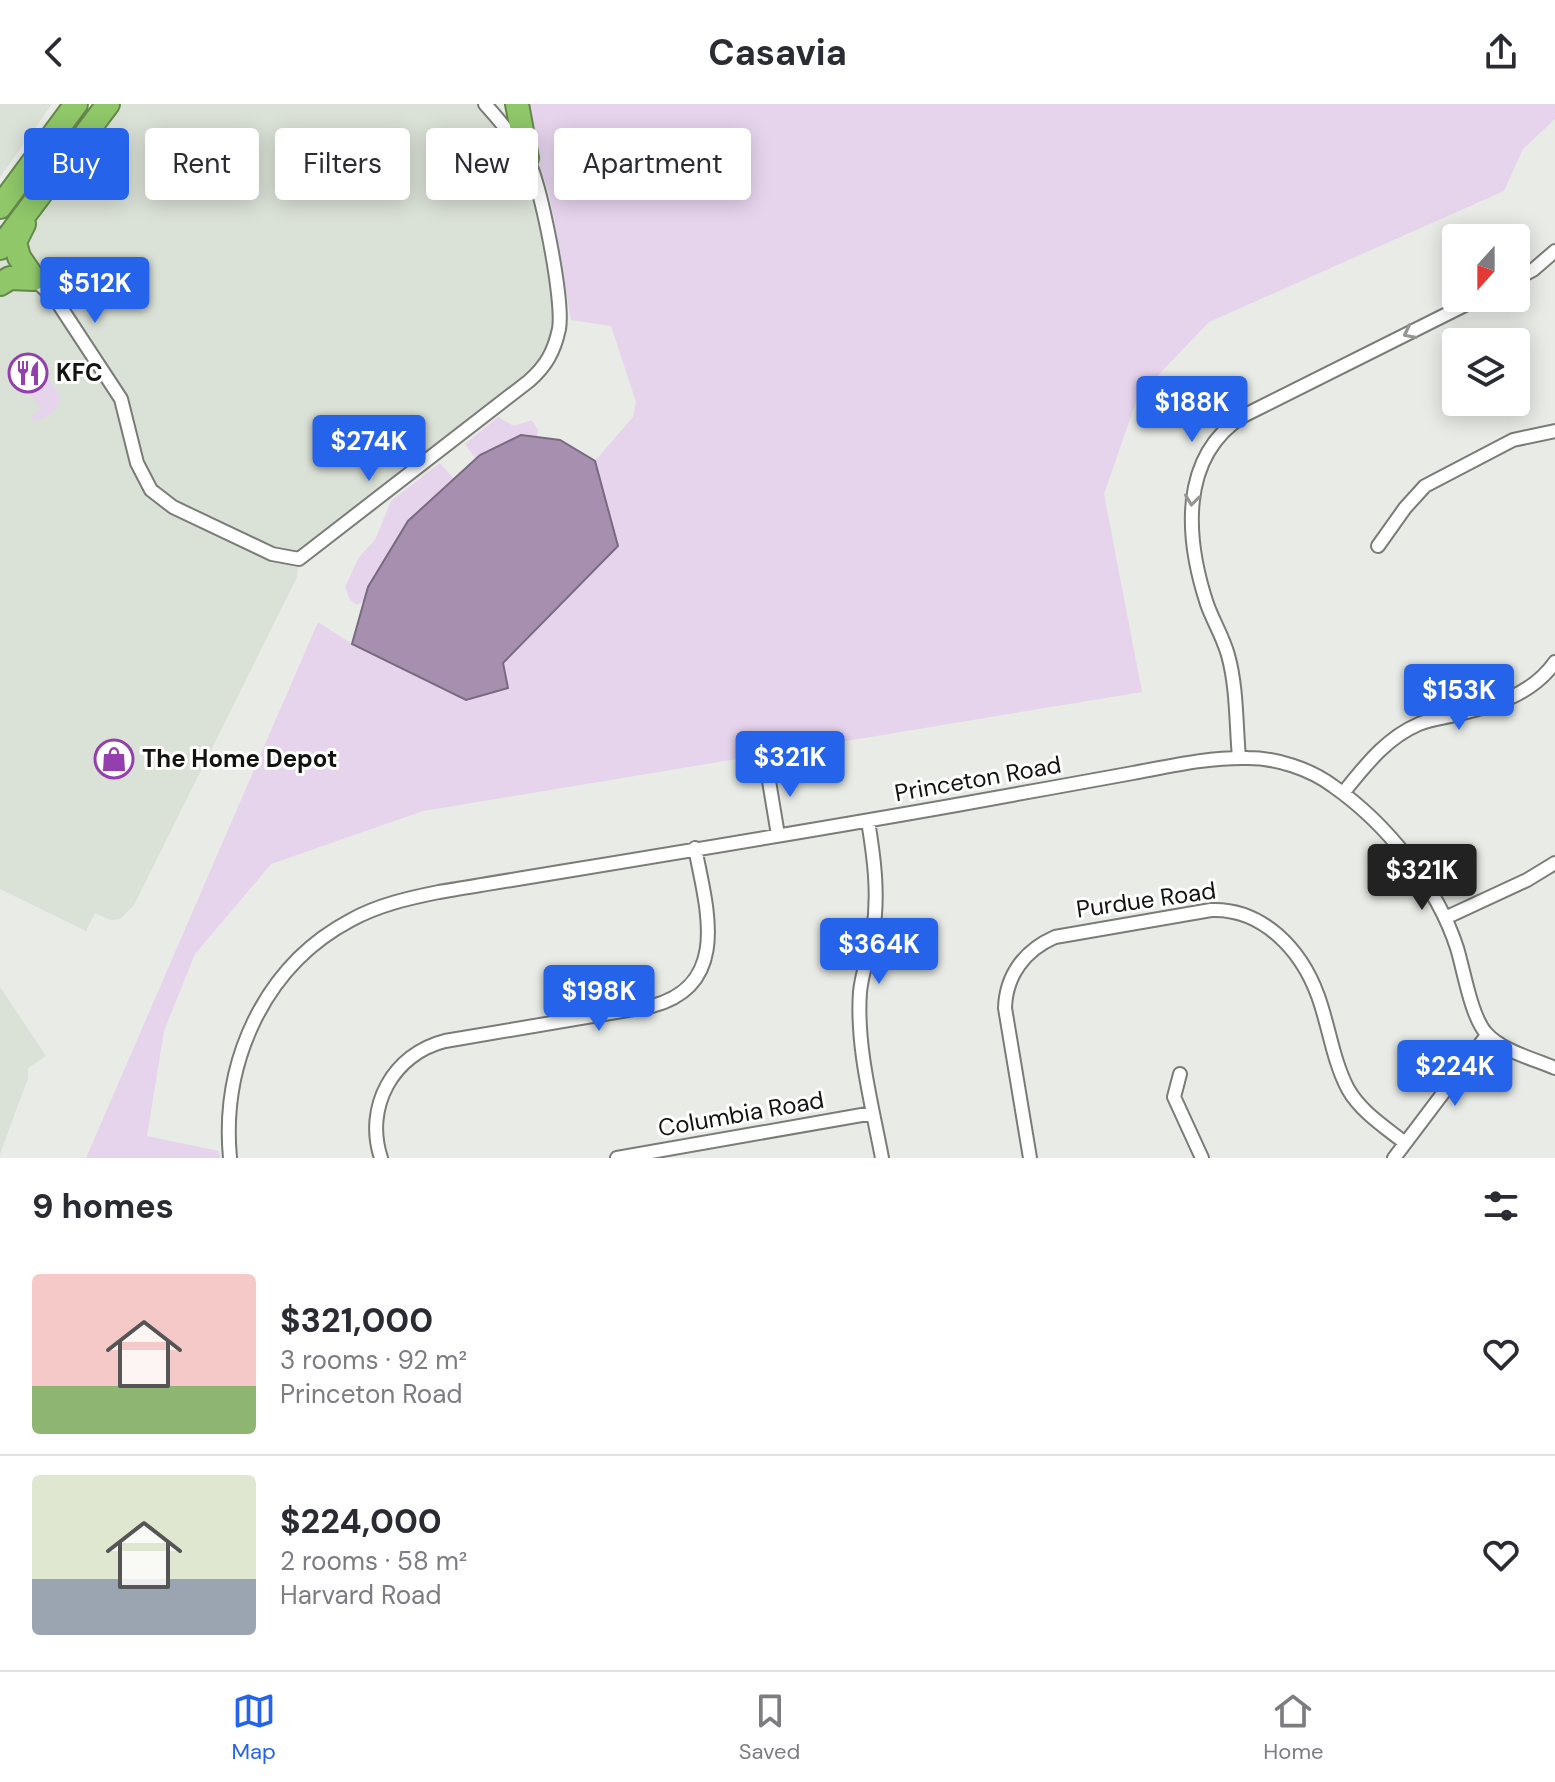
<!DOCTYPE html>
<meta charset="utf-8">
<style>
body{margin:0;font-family:"DM Sans",sans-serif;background:#f7f7f7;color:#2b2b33;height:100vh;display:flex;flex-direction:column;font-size:30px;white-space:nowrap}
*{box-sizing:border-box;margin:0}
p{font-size:26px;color:#7c7c81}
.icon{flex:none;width:44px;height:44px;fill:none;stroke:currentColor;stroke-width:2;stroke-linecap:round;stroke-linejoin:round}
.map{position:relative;height:1054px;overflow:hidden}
.drawer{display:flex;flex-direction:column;background:#fff;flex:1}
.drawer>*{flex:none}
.hud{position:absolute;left:24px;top:24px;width:800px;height:72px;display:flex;gap:16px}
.needle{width:52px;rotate:201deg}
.controls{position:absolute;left:1442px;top:120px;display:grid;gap:16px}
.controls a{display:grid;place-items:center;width:88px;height:88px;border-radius:8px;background:#fff;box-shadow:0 4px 20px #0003;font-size:40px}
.price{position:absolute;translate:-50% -68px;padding:0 18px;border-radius:8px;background:#2563eb;color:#fff;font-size:26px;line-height:52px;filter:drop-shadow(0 2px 4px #0008)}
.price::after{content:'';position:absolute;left:50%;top:48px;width:24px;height:18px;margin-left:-12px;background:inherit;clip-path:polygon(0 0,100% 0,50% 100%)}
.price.on{background:#222;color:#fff}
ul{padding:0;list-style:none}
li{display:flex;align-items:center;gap:24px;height:200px;padding:0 32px}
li+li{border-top:2px solid #e1e1e2}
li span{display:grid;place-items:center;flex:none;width:224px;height:160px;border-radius:8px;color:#555}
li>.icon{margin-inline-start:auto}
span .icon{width:96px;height:96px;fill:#fffc;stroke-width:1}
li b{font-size:34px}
h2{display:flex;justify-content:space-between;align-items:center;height:96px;padding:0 32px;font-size:34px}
.pill{padding:0 28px;border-radius:8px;background:#fff;box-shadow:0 4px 20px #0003;font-size:28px;line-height:72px}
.pill.on{background:#2563eb;color:#fff}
header{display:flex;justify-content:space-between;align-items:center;height:104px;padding:0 32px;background:#fff;font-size:36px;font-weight:700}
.dock{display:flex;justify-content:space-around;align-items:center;height:112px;border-top:2px solid #e1e1e2;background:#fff;font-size:22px;color:#7c7c81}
.dock a{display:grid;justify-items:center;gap:4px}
.dock .on{color:#2563eb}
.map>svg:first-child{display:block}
.built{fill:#dae1d6}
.green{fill:#e6d4ed}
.water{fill:#a68faf;stroke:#7a6a80;stroke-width:2}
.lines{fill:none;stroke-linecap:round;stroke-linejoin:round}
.street-casing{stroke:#797c77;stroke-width:16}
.highway-casing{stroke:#64884b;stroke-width:26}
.street{stroke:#fff;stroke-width:12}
.highway{stroke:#8fc769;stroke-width:22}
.oneway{stroke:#959594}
.labels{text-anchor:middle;stroke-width:6;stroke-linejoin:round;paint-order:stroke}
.poi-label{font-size:24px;font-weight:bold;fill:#131412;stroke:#fff;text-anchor:start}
.street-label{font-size:24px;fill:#131412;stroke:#fff}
</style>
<header><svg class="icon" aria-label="back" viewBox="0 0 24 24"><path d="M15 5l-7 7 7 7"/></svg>Casavia<svg class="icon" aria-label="share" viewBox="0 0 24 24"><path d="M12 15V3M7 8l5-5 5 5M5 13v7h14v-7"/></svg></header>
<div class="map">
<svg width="1555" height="1054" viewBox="0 0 1555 1054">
<rect width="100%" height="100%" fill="#e8ebe6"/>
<path class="built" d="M0,0H52L0,73Z
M108,0H485L496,13L539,84L560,220L544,263L299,455L297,473L134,801L120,815L110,816L95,809L86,827L0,785V144Z
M0,883L46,952L28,964V974L0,1050Z"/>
<path class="green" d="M521,0H1555V15L1523,45L1504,87L1209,218L1138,292L1104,390L1142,588L423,707L271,760L195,850L164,927L147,1032L219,1047L220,1054H86L318,518L352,540L466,596L507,584L503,559L618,442L595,357L633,313L636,298L611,222L571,216L549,89L520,8Z
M49,275C52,280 58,287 59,292C62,306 44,316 33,317L30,314L41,305L29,289Z
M498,313L514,322L532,316L538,326L537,333L521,331L476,355L465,340Z
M440,359L454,375L408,417L368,483L365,496L357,501L350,496L345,483L359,453L375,436L391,397Z"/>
<path class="water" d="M521,331L560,336L595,357L618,442L503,559L508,584L466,596L352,540L368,483L408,417L480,351Z"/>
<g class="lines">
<g class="street-casing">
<path id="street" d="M34,175L56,196L121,295L137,359L151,386L173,403L272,450L299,455L529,277C546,262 554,248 559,225C564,197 541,80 527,54C516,35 499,16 485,0
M1516,175L1533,166L1555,147
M1378,442L1405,404L1425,382L1513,336L1555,327
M1239,654C1236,620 1237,583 1228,551C1223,533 1213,517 1207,500C1186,436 1178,354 1243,312L1479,194
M767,665L778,731
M1343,689C1365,662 1386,634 1419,620C1430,615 1443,614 1455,611C1493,602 1532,591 1555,558
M868,717C874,753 879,790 873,828C870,848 862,867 860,888C856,942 872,1001 882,1054
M1445,814L1527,776L1555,759
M1180,970L1174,993L1202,1054
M230,1054C221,958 264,862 351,816C378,801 409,794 439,788C613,759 788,731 962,700C1019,690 1076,679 1133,669C1171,662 1210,653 1248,654C1277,654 1310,665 1333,682C1386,719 1437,782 1457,844C1464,867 1471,912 1486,929C1502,947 1534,955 1555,964
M381,1054C364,1003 393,950 445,937L652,902C732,881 706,802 695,744
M617,1054L873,1009
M1030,1054L1005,904C1006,871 1025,846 1055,833L1211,806C1262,804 1301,845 1318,892C1329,922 1333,957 1348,985C1361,1008 1385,1023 1405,1039
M1394,1054L1487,931"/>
</g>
<g class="highway-casing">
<path id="highway" d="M517,0L527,54
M0,103L76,0
M24,120L15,138L19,153L34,175
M0,144L108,0
M0,180L10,174L34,175"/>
</g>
<use href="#street" class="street"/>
<use href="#highway" class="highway"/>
</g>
<defs><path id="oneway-chevron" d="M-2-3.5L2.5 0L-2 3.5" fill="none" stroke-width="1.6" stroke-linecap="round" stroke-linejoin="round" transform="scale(2)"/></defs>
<g class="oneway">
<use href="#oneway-chevron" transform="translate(1409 229) rotate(153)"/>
<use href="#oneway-chevron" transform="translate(1192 396) rotate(97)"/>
</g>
<defs>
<g id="restaurant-ring" transform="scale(2)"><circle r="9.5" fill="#fff" stroke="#933fad" stroke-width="1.5"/><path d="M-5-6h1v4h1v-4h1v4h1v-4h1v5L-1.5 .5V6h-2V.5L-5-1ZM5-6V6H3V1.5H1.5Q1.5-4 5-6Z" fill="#933fad"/></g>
<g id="shop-ring" transform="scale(2)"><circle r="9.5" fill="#fff" stroke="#933fad" stroke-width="1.5"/><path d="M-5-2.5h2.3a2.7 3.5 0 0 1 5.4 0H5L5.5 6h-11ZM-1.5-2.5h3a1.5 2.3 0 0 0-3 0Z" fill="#933fad"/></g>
</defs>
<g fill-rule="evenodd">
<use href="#restaurant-ring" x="28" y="269"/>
<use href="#shop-ring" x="114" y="655"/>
</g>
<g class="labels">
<g class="poi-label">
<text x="56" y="277">KFC</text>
<text x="142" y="663">The Home Depot</text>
</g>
<g class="street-label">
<text transform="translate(978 675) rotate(-10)" y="8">Princeton Road</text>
<text transform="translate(1146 796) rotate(-8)" y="8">Purdue Road</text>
<text transform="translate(741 1010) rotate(-10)" y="8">Columbia Road</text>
</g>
</g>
</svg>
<div class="controls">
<a><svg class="needle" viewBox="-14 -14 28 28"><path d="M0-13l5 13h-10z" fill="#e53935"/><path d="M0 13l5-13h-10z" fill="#7c7c81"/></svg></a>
<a><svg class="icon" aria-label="layers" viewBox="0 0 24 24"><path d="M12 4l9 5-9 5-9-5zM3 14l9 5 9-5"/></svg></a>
</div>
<b class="price" style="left:95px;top:221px">$512K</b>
<b class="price" style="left:1192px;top:340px">$188K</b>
<b class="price" style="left:369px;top:379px">$274K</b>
<b class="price" style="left:1459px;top:628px">$153K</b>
<b class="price" style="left:790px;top:695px">$321K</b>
<b class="price on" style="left:1422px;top:808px">$321K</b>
<b class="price" style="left:879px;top:882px">$364K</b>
<b class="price" style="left:599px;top:929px">$198K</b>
<b class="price" style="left:1455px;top:1004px">$224K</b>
<div class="hud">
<a class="pill on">Buy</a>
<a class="pill">Rent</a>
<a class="pill">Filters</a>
<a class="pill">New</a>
<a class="pill">Apartment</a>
</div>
</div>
<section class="drawer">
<h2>9 homes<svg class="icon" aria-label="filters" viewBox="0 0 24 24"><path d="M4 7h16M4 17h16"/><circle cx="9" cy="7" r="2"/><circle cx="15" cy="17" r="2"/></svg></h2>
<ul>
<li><span style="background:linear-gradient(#f6c9c9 70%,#8fb573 0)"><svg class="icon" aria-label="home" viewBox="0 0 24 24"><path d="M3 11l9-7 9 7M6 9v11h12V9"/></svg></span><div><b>$321,000</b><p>3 rooms · 92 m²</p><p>Princeton Road</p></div><svg class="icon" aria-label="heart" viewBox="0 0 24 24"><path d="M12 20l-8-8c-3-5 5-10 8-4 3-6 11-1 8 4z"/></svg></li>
<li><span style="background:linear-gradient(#dfe7d0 65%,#9aa5b1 0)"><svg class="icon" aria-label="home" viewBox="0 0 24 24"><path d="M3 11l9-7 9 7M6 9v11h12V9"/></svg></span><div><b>$224,000</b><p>2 rooms · 58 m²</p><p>Harvard Road</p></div><svg class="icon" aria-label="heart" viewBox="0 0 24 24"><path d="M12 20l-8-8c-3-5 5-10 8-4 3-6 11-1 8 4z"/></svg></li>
</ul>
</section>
<nav class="dock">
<a class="on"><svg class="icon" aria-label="map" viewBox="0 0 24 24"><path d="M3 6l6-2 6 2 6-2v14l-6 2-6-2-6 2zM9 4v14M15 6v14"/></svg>Map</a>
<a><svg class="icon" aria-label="saved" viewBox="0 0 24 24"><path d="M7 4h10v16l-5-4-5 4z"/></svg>Saved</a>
<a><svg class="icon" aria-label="home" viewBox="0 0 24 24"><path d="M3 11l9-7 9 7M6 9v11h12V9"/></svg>Home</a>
</nav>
